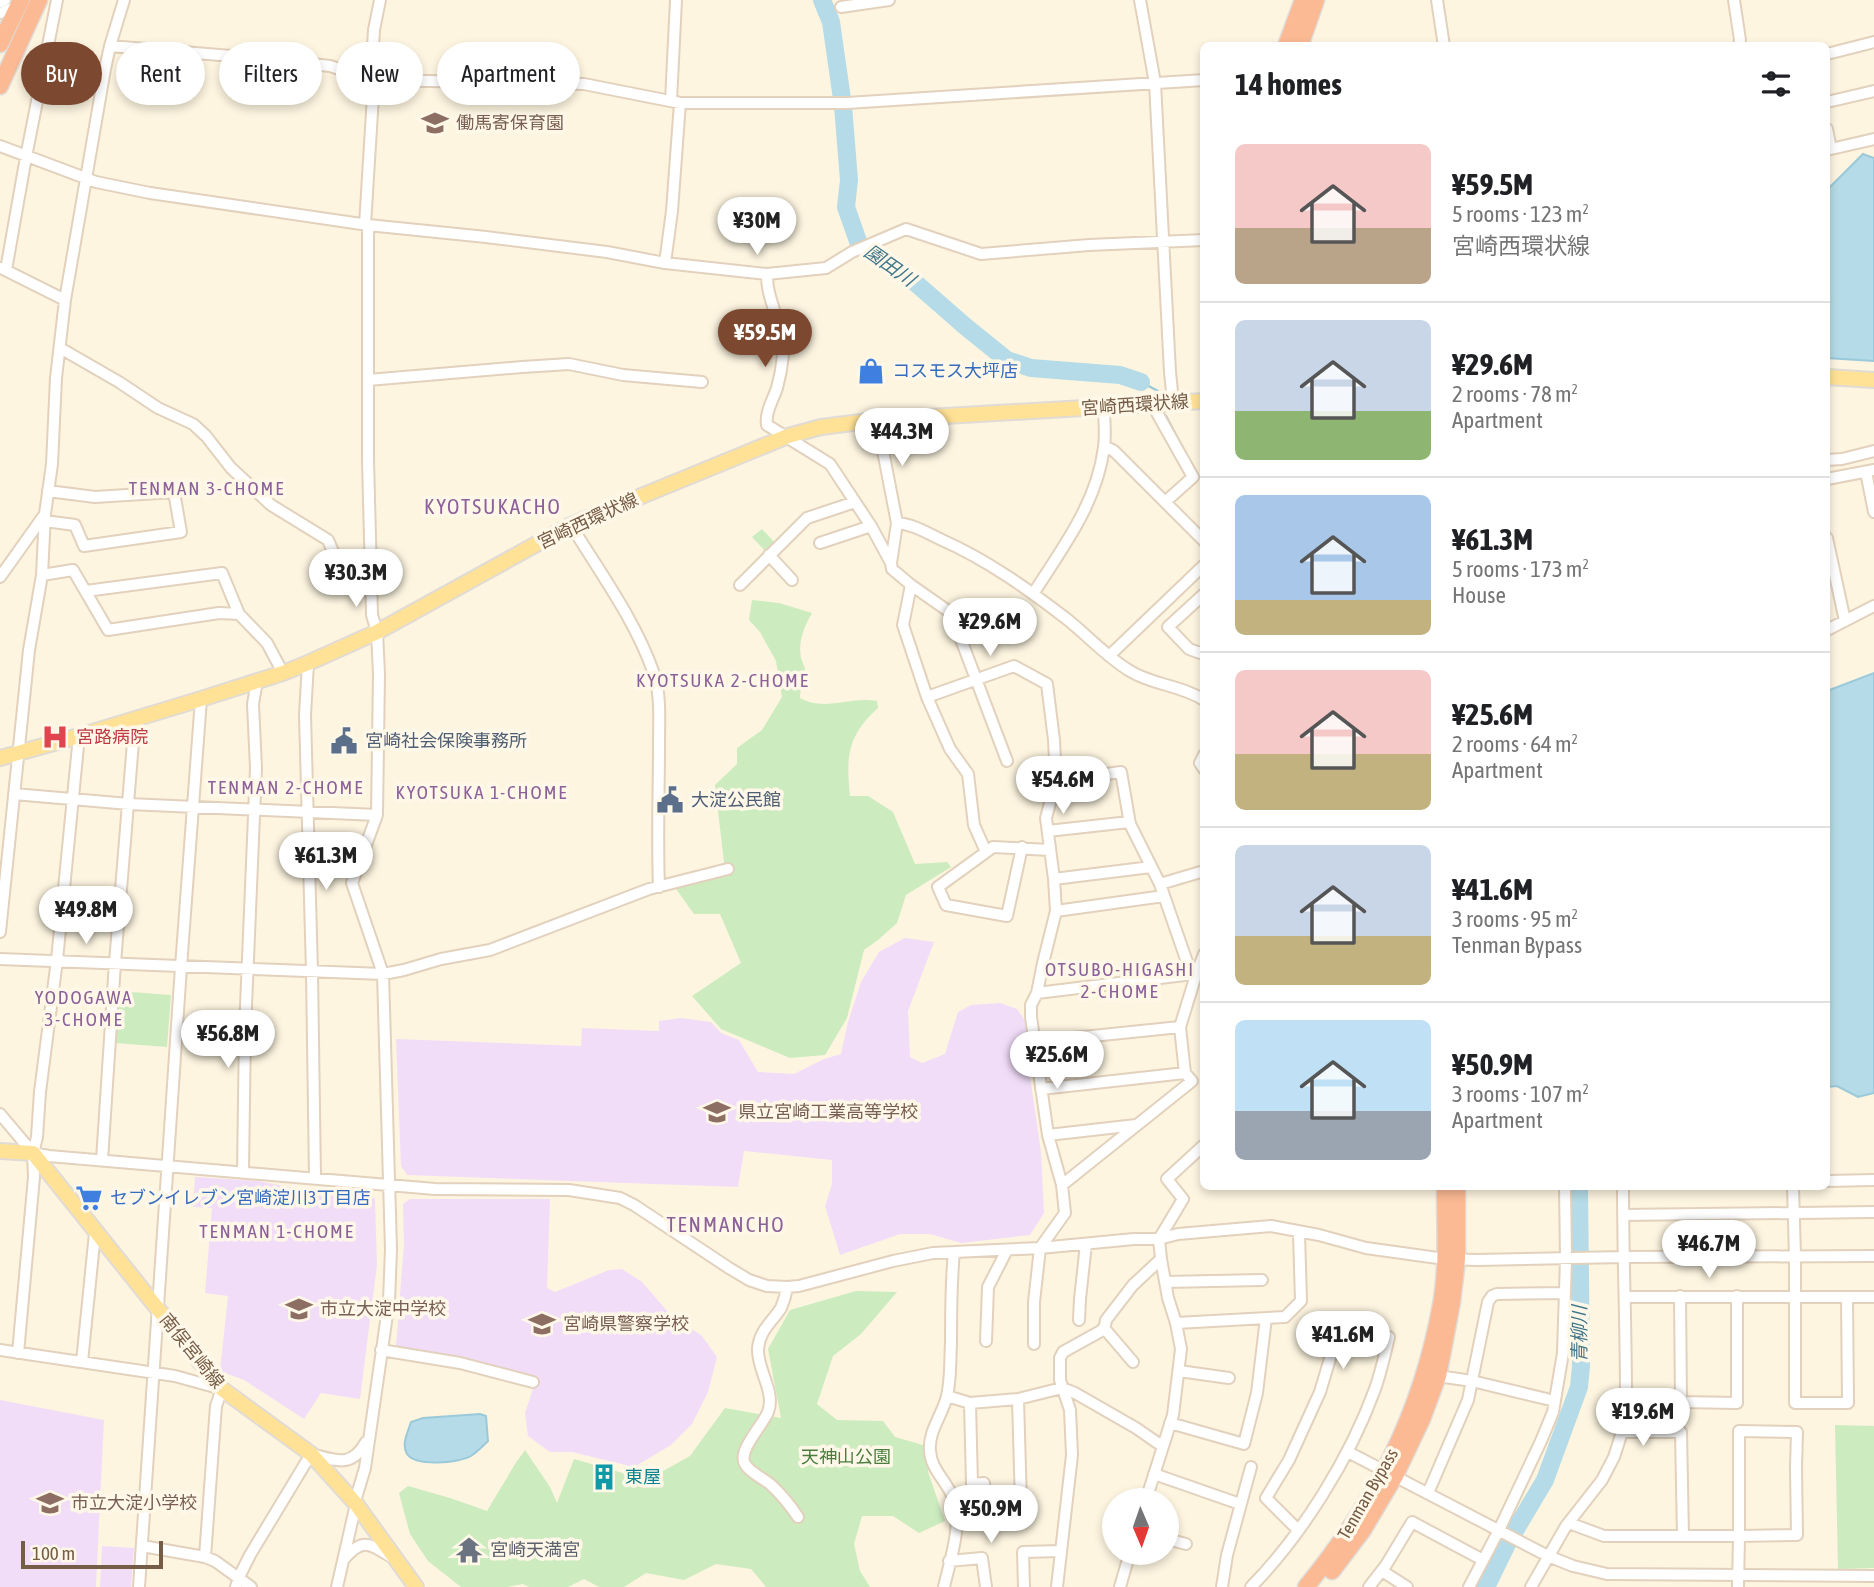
<!DOCTYPE html>
<meta charset="utf-8">
<style>
body{margin:0;font-family:"Asap Condensed","Noto Sans JP",sans-serif;background:#f6f6f6;color:#202124;height:100vh;display:flex;flex-direction:column;font-size:26px;white-space:nowrap}
*{box-sizing:border-box;margin:0}
p{font-size:23px;color:#757577}
.icon{flex:none;width:38px;height:38px;fill:none;stroke:currentColor;stroke-width:2;stroke-linecap:round;stroke-linejoin:round}
.map{position:relative;flex:1;overflow:hidden}
.details{position:absolute;left:1200px;top:42px;width:630px;height:1148px;display:flex;flex-direction:column;background:#fff;border-radius:10px;box-shadow:0 4px 10px #0003}
.details>*{flex:none}
.top-card{position:absolute;left:21px;top:42px;width:665px;height:63px;display:flex;gap:14px}
.needle{width:46px;rotate:178deg}
.tools{position:absolute;left:1102px;top:1488px;display:grid;gap:14px}
.tools a{display:grid;place-items:center;width:77px;height:77px;border-radius:50%;background:#fff;box-shadow:0 4px 10px #0003;font-size:35px}
.scale{position:absolute;left:21px;bottom:18px;width:142px;box-sizing:border-box;padding-left:7px;border:4px solid #755c46;border-top:0;font-size:19px;line-height:24px;white-space:nowrap;color:#755c46;-webkit-text-stroke:5px #fff8e8;paint-order:stroke}
.price{position:absolute;translate:-50% -60px;padding:0 16px;border-radius:24px;background:#fff;color:#222;font-size:23px;line-height:46px;filter:drop-shadow(0 2px 4px #0008)}
.price::after{content:'';position:absolute;left:50%;top:42px;width:21px;height:16px;margin-left:-10px;background:inherit;clip-path:polygon(0 0,100% 0,50% 100%)}
.price.current{background:#7d4830;color:#fff}
ul{padding:0;list-style:none}
li{display:flex;align-items:center;gap:21px;height:175px;padding:0 35px}
li+li{border-top:2px solid #e0e0e0}
li span{display:grid;place-items:center;flex:none;width:196px;height:140px;border-radius:10px;color:#555}
li>.icon{margin-inline-start:auto}
span .icon{width:84px;height:84px;fill:#fffc;stroke-width:1}
li b{font-size:30px}
h2{display:flex;justify-content:space-between;align-items:center;height:84px;padding:0 35px;font-size:30px}
.tag{padding:0 24px;border-radius:32px;background:#fff;box-shadow:0 4px 10px #0003;font-size:24px;line-height:63px}
.tag.current{background:#7d4830;color:#fff}
.map>svg:first-child{display:block}
.education{fill:#f2ddf9}
.green{fill:#ccebbf}
.water{fill:#b4dbe7;stroke:#9ac9da;stroke-width:2}
.lines{fill:none;stroke-linecap:round;stroke-linejoin:round}
.stream{stroke:#9ac9da;stroke-width:2.5}
.river{stroke:#b4dbe7;stroke-width:18}
.minor-casing{stroke:#e2d1bc;stroke-width:14}
.major-casing{stroke:#e1dbd6;stroke-width:18}
.highway-casing{stroke:#e1dbd6;stroke-width:19}
.minor{stroke:#fff;stroke-width:10}
.major{stroke:#ffe296;stroke-width:14}
.highway{stroke:#fbb994;stroke-width:16}
.labels{text-anchor:middle;stroke-width:7;stroke-linejoin:round;paint-order:stroke}
.education-label{font-size:18px;fill:#785e54;stroke:#fff8e8;text-anchor:start}
.shop-label{font-size:18px;fill:#366cbe;stroke:#fff8e8;text-anchor:start}
.street-label{font-size:18px;fill:#755c46;stroke:#fff8e8}
.health-label{font-size:18px;fill:#be3a42;stroke:#fff8e8;text-anchor:start}
.service-label{font-size:18px;fill:#4e5e75;stroke:#fff8e8;text-anchor:start}
.park-label{font-size:18px;fill:#4a7c3e;stroke:#fff8e8}
.culture-label{font-size:18px;fill:#0d838f;stroke:#fff8e8;text-anchor:start}
.worship-label{font-size:18px;fill:#5b616d;stroke:#fff8e8;text-anchor:start}
.water-label{font-size:19px;font-style:italic;fill:#3f768a;stroke:#fff8e8}
.neighbourhood-label{font-size:19px;letter-spacing:2px;fill:#8c6199;stroke:#fff8e8}
.quarter-label{font-size:21px;letter-spacing:2px;fill:#8c6199;stroke:#fff8e8}
</style>
<div class="map">
<svg width="1874" height="1587" viewBox="0 0 1874 1587">
<rect width="100%" height="100%" fill="#fdf5e0"/>
<path class="education" d="M905,938L934,942L908,1011L910,1057L922,1063L945,1054L958,1012L971,1005L1000,1003L1017,1009L1027,1023L1029,1070L1041,1152L1044,1213L1030,1235L961,1243L930,1234H900L840,1255L825,1206L832,1184V1160L744,1151L738,1187L407,1175L401,1166L396,1039L581,1046L582,1028L659,1031V1021L681,1018L711,1022L721,1033L739,1040L758,1072L794,1074L824,1059L841,1054L848,1022L861,982L879,952Z
M195,1177L258,1181L315,1192L371,1194L375,1199L377,1265L360,1399L321,1393L304,1419L244,1380L220,1371L228,1296L205,1293L212,1208L193,1207Z
M410,1199H550L547,1288L555,1292L609,1270L622,1269L642,1282L669,1313L702,1336L717,1357L708,1392L692,1424L671,1445L634,1467L572,1452H550L528,1436L525,1413L537,1377L471,1360L396,1346L404,1244L403,1204Z
M0,1400L104,1420L96,1587H0Z
M102,1546L134,1548L131,1587H100Z"/>
<path class="green" d="M762,529L777,545L768,554L752,537Z
M752,600L779,603L812,613C804,627 798,641 801,658C802,662 804,665 805,669C806,678 800,688 800,698C824,712 851,696 877,701L878,708C847,736 846,757 850,796H868L893,812L915,864L947,862L951,867L906,895L897,923L878,940L864,950L847,1018L825,1055L790,1058L721,1029L692,996L741,963L720,914H694L676,889L725,871L715,785L737,764V748L762,730L782,697L776,661L760,632L749,620Z
M118,991L171,995L167,1047L115,1043Z
M856,1291L897,1292L861,1334L833,1356L817,1404L837,1420L883,1421L895,1437L923,1445L929,1475L945,1521L919,1533L893,1516H862L854,1544L860,1571L870,1587H766L751,1569L716,1564L684,1580L646,1573L624,1587H599L584,1579L568,1587H529L523,1584L507,1587H461L428,1561L410,1534L399,1493L408,1486L450,1498L487,1511L515,1464L525,1450L550,1487L557,1503L574,1459L647,1480L690,1456L725,1408L781,1418L768,1349L790,1310Z
M1835,1425L1874,1426V1568L1838,1569Z"/>
<path class="water" d="M1863,154L1874,158V361L1827,358V190Z
M1874,673V1093L1858,1097L1837,1086L1827,1087V691Z
M480,1414L486,1416L488,1441C483,1446 477,1452 471,1456C459,1463 416,1467 407,1454C401,1444 408,1432 411,1422L423,1418Z"/>
<g class="lines">
<path class="stream" d="M1141,382L1158,391
M1166,416L1187,456"/>
<path class="river" d="M822,0L831,22L843,106L849,180L846,207L860,247L885,259L903,272L966,327L1007,360L1031,368L1120,375L1141,382
M1486,1587L1507,1544L1545,1480L1579,1387L1581,1366L1579,1186"/>
<g class="minor-casing">
<path id="minor" d="M676,0L671,101L677,102
M1140,0L1155,83L1170,372L1173,402
M1437,0L1444,46
M1734,0L1740,40L1739,46
M0,2L5,0
M841,7L889,0
M0,13L18,6
M110,46L268,59L330,66L374,80L584,84L680,103H847L1204,80
M1827,54L1874,42
M1827,102L1874,91
M1827,129L1831,149L1874,139
M0,146L96,182L150,193L368,225L486,237L607,252L665,263L767,274L826,268L852,252L906,229L981,254L1089,245L1204,240
M665,263L672,211L680,103
M1,268L65,300
M6,270L26,157L57,0
M767,274C766,301 785,326 783,355C782,366 780,377 777,388C773,400 765,412 767,425L830,464L871,526L891,563L892,569L911,585L903,625L927,697L950,749L968,774L974,825L986,852
M60,348L119,382L158,408L193,424L206,436L231,468L271,505L328,540L346,582L371,581
M368,380L522,367L569,364L623,375L702,382
M1152,404L1193,477L1165,502
M877,420L897,523L891,563
M1104,446L1114,451L1204,541
M1827,460L1842,459L1874,451
M1866,472L1874,512
M1827,479L1874,470
M45,521L75,525L84,546L181,532L174,492L95,497L48,491
M897,523C913,524 927,533 942,540C987,560 1028,589 1068,620C1089,637 1107,657 1130,671C1152,685 1181,685 1204,700
M571,525C600,573 636,621 654,674C661,696 659,720 659,743C659,791 657,839 659,887
M1827,538L1845,621
M820,543L871,526
M769,555L792,580
M42,575L73,570L108,630L219,613L239,614
M0,577L45,514
M740,585L807,518L855,502
M911,585L951,613L1007,761
M86,591L222,573L239,614L267,643L283,673
M1033,594C1063,547 1097,503 1104,447C1106,434 1104,421 1104,408
M1204,594L1168,627L1189,649L1200,653L1204,651
M1827,630L1874,606
M1109,656L1204,565
M308,663L305,715L312,972L315,1179
M927,697L1014,666L1047,684L1054,740L1056,781L1046,818L1054,879L1056,911L1043,963L1037,993L1031,1005V1017L1048,1135L1062,1185L1065,1213L1040,1248L1034,1302V1344
M1204,755L1200,763L1204,769
M1056,781L1121,772L1130,824L1160,884L1187,962L1196,975
M14,794L129,804L377,815
M1048,831L1129,822
M1022,847L1007,916L946,905L938,887L993,847L1050,850
M1054,879L1151,867
M1160,884L1204,871
M1056,911L1164,896
M0,932L29,650L42,575L45,514L52,464L56,378L65,300L105,69L110,46L124,0
M0,959L383,974L404,970L441,959L490,950L649,889L728,869
M1037,993L1201,973
M1034,1042L1180,1027
M1041,1089L1185,1073
M0,1114L33,1153L49,1156L435,1189L569,1190L620,1198L634,1205L729,1268L749,1280L767,1286L787,1287L799,1286L893,1261L933,1253L1040,1248L1134,1239H1159L1178,1234L1271,1226L1319,1235L1366,1248L1445,1259L1477,1260L1623,1257L1874,1256
M1048,1135L1136,1125
M102,1160L115,963L135,718
M243,1171L245,1030L256,768L253,704L257,681
M1827,1181L1874,1180
M1062,1185L1192,1081L1185,1073L1180,1027L1196,975L1204,954
M1623,1186C1623,1257 1626,1328 1626,1399
M1793,1186L1795,1257V1403H1848L1847,1297
M1623,1215L1874,1212
M1165,1282L1262,1280
M787,1287C786,1294 784,1301 781,1308C772,1322 759,1331 758,1349C757,1370 776,1392 768,1412C763,1425 737,1451 745,1464C750,1473 763,1478 770,1484C781,1494 790,1505 798,1517
M1680,1296L1681,1402L1737,1403V1296
M1626,1297H1874
M1079,1320L1080,1299L1086,1244
M1176,1323L1285,1317L1301,1301L1299,1233
M1104,1328L1133,1362
M986,1341L988,1287L1007,1250
M0,1350L175,1376L222,1389L216,1406L205,1557
M381,1350L460,1363L533,1382
M18,1353L34,1177L33,1153L37,1137L40,1092L57,960L79,736
M82,1362L95,1233
M1179,1371L1229,1378
M1438,1376L1472,1381L1555,1401
M947,1396L970,1403L1018,1399L1062,1388L1075,1393L1136,1428L1162,1446
M1018,1399L1021,1505
M970,1403L972,1484L984,1483V1508
M1170,1423L1244,1444L1257,1393L1266,1318
M1739,1431L1797,1432L1796,1467L1797,1535L1739,1536Z
M1348,1452L1548,1556L1573,1566L1607,1574L1874,1576
M1154,1474L1240,1504
M1428,1493L1468,1400L1488,1302L1492,1296L1497,1294L1565,1293
M1146,1500L1173,1415L1181,1349L1176,1323L1168,1298L1161,1259L1159,1239L1183,1199L1167,1179L1204,1145
M1569,1523L1604,1536H1739L1738,1587
M1167,1539L1186,1544
M142,1546L205,1557L215,1561L251,1587
M344,1559C364,1536 371,1545 393,1558
M949,1561L982,1558L986,1587
M1382,1571L1407,1587
M139,1587L181,967L201,699
M236,1587L239,1577L250,1555L311,1454C335,1460 351,1469 366,1442
M337,1587L356,1504V1498L365,1468L389,1301L391,1249L383,974L352,883L377,815L379,674L377,632L372,615L368,460V225H365L374,80L371,79L374,30L380,0
M944,1587C950,1560 963,1525 953,1498C947,1481 931,1470 930,1451C928,1431 943,1414 947,1396C951,1379 950,1360 951,1343C951,1312 951,1282 954,1252
M1024,1587L1023,1552L1060,1551
M1057,1587L1072,1455L1070,1410L1060,1380V1358L1063,1352L1101,1331L1105,1326L1106,1320L1133,1285L1161,1259
M1120,1587L1130,1552
M1222,1587L1227,1555L1251,1467
M1251,1587C1302,1535 1350,1458 1375,1389C1381,1372 1385,1354 1389,1337L1340,1325L1320,1392L1289,1460L1266,1498L1298,1530
M1369,1587L1386,1565L1412,1522L1483,1560
M1469,1587L1499,1530L1541,1441L1553,1412L1563,1353L1566,1259L1565,1186
M1531,1587L1566,1526L1602,1480L1614,1457L1622,1432H1681L1683,1536"/>
</g>
<g class="major-casing">
<path id="major" d="M1827,377L1874,380
M0,758L79,736L201,699L283,673L308,663L377,632L571,525L788,436L821,427L877,420L1204,401
M0,1151L33,1153L222,1389L311,1454L356,1504L416,1587"/>
</g>
<g class="highway-casing">
<path id="highway" d="M0,44L21,0
M1286,46L1303,0
M1300,46L1316,0
M0,86L39,0
M1332,1571L1363,1530L1395,1476L1422,1419L1438,1376L1452,1302L1457,1259V1186
M1306,1587C1376,1501 1421,1415 1441,1305C1448,1266 1445,1226 1445,1186"/>
</g>
<use href="#minor" class="minor"/>
<use href="#major" class="major"/>
<use href="#highway" class="highway"/>
</g>
<defs>
<g id="school-bare" transform="scale(2.1)"><path d="M0-5L7-2L0 1L-7-2ZM-4 1L0 2.5L4 1V4Q0 6-4 4Z" fill="#8d6e63" stroke="#fff8e8" stroke-width="2.5" paint-order="stroke"/></g>
<g id="shop-bare" transform="scale(2.1)"><path d="M-5-2.5h2.3a2.7 3.5 0 0 1 5.4 0H5L5.5 6h-11ZM-1.5-2.5h3a1.5 2.3 0 0 0-3 0Z" fill="#3f7fe0" stroke="#fff8e8" stroke-width="2.5" paint-order="stroke"/></g>
<g id="hospital-bare" transform="scale(2.1)"><path d="M-5-5h3v3.5h4V-5h3V5h-3V1.5h-4V5h-3Z" fill="#e0444e" stroke="#fff8e8" stroke-width="2.5" paint-order="stroke"/></g>
<g id="civic-bare" transform="scale(2.1)"><path d="M-.6-6.5H3V-4.5H.6V-3L4-1V1h2V6H-6V1h2V-1L-.6-3ZM-1.2 2.5V6h2.4V2.5Z" fill="#5c6f8a" stroke="#fff8e8" stroke-width="2.5" paint-order="stroke"/></g>
<g id="supermarket-bare" transform="scale(2.1)"><path d="M-6-5.5h2.5l.6 2H6L4.5 2H-2.5L-4.4-4H-6ZM-1.5 3.2a1.3 1.3 0 1 0 .1 0ZM3 3.2a1.3 1.3 0 1 0 .1 0Z" fill="#3f7fe0" stroke="#fff8e8" stroke-width="2.5" paint-order="stroke"/></g>
<g id="building-bare" transform="scale(2.1)"><path d="M-4-6H4V6H1V3H-1V6H-4ZM-2.5-4.3h1.7v1.8h-1.7ZM.8-4.3h1.7v1.8H.8ZM-2.5-1h1.7V.8h-1.7ZM.8-1h1.7V.8H.8Z" fill="#0f9aa8" stroke="#fff8e8" stroke-width="2.5" paint-order="stroke"/></g>
<g id="temple-bare" transform="scale(2.1)"><path d="M0-6L5-2H3V0L6.5 2.5H4V6H1.5V3h-3V6H-4V2.5H-6.5L-3 0V-2H-5Z" fill="#6b7280" stroke="#fff8e8" stroke-width="2.5" paint-order="stroke"/></g>
</defs>
<g fill-rule="evenodd">
<use href="#school-bare" x="435" y="123"/>
<use href="#shop-bare" x="871" y="371"/>
<use href="#hospital-bare" x="55" y="737"/>
<use href="#civic-bare" x="344" y="741"/>
<use href="#civic-bare" x="670" y="800"/>
<use href="#school-bare" x="717" y="1112"/>
<use href="#supermarket-bare" x="89" y="1198"/>
<use href="#school-bare" x="299" y="1309"/>
<use href="#school-bare" x="542" y="1324"/>
<use href="#building-bare" x="604" y="1477"/>
<use href="#school-bare" x="50" y="1503"/>
<use href="#temple-bare" x="469" y="1550"/>
</g>
<g class="labels">
<g class="education-label">
<text x="456" y="129">働馬寄保育園</text>
<text x="738" y="1118">県立宮崎工業高等学校</text>
<text x="320" y="1315">市立大淀中学校</text>
<text x="563" y="1330">宮崎県警察学校</text>
<text x="71" y="1509">市立大淀小学校</text>
</g>
<g class="shop-label">
<text x="892" y="377">コスモス大坪店</text>
<text x="110" y="1204">セブンイレブン宮崎淀川3丁目店</text>
</g>
<g class="street-label">
<text transform="translate(1135 405) rotate(-4)" y="6">宮崎西環状線</text>
<text transform="translate(588 521) rotate(-25)" y="6">宮崎西環状線</text>
<text transform="translate(192 1351) rotate(51)" y="6">南俣宮崎線</text>
<text transform="translate(1368 1494) rotate(-60)" y="6">Tenman Bypass</text>
</g>
<g class="health-label">
<text x="76" y="743">宮路病院</text>
</g>
<g class="service-label">
<text x="365" y="747">宮崎社会保険事務所</text>
<text x="691" y="806">大淀公民館</text>
</g>
<g class="park-label">
<text x="846" y="1463">天神山公園</text>
</g>
<g class="culture-label">
<text x="625" y="1483">東屋</text>
</g>
<g class="worship-label">
<text x="490" y="1556">宮崎天満宮</text>
</g>
<g class="water-label">
<text transform="translate(890 265) rotate(35)" y="7">園田川</text>
<text transform="translate(1579 1334) rotate(-90)" y="7">青柳川</text>
</g>
<g class="neighbourhood-label">
<text x="207" y="495">TENMAN 3-CHOME</text>
<text x="723" y="687">KYOTSUKA 2-CHOME</text>
<text x="286" y="794">TENMAN 2-CHOME</text>
<text x="482" y="799">KYOTSUKA 1-CHOME</text>
<text x="1120" y="976">OTSUBO-HIGASHI<tspan x="1120" dy="22">2-CHOME</tspan></text>
<text x="84" y="1004">YODOGAWA<tspan x="84" dy="22">3-CHOME</tspan></text>
<text x="277" y="1238">TENMAN 1-CHOME</text>
</g>
<g class="quarter-label">
<text x="493" y="514">KYOTSUKACHO</text>
<text x="726" y="1232">TENMANCHO</text>
</g>
</g>
</svg>
<div class="tools">
<a><svg class="needle" viewBox="-14 -14 28 28"><path d="M0-13l5 13h-10z" fill="#e53935"/><path d="M0 13l5-13h-10z" fill="#757577"/></svg></a>
</div>
<div class="scale">100 m</div>
<b class="price" style="left:757px;top:257px">¥30M</b>
<b class="price current" style="left:765px;top:369px">¥59.5M</b>
<b class="price" style="left:902px;top:468px">¥44.3M</b>
<b class="price" style="left:356px;top:609px">¥30.3M</b>
<b class="price" style="left:990px;top:658px">¥29.6M</b>
<b class="price" style="left:1063px;top:816px">¥54.6M</b>
<b class="price" style="left:326px;top:892px">¥61.3M</b>
<b class="price" style="left:86px;top:946px">¥49.8M</b>
<b class="price" style="left:228px;top:1070px">¥56.8M</b>
<b class="price" style="left:1057px;top:1091px">¥25.6M</b>
<b class="price" style="left:1709px;top:1280px">¥46.7M</b>
<b class="price" style="left:1343px;top:1371px">¥41.6M</b>
<b class="price" style="left:1643px;top:1448px">¥19.6M</b>
<b class="price" style="left:991px;top:1545px">¥50.9M</b>
<div class="top-card">
<a class="tag current">Buy</a>
<a class="tag">Rent</a>
<a class="tag">Filters</a>
<a class="tag">New</a>
<a class="tag">Apartment</a>
</div>
<section class="details">
<h2>14 homes<svg class="icon" aria-label="filters" viewBox="0 0 24 24"><path d="M4 7h16M4 17h16"/><circle cx="9" cy="7" r="2"/><circle cx="15" cy="17" r="2"/></svg></h2>
<ul>
<li><span style="background:linear-gradient(#f6c9c9 60%,#b9a48a 0)"><svg class="icon" aria-label="home" viewBox="0 0 24 24"><path d="M3 11l9-7 9 7M6 9v11h12V9"/></svg></span><div><b>¥59.5M</b><p>5 rooms · 123 m²</p><p>宮崎西環状線</p></div></li>
<li><span style="background:linear-gradient(#c9d6e8 65%,#8fb573 0)"><svg class="icon" aria-label="home" viewBox="0 0 24 24"><path d="M3 11l9-7 9 7M6 9v11h12V9"/></svg></span><div><b>¥29.6M</b><p>2 rooms · 78 m²</p><p>Apartment</p></div></li>
<li><span style="background:linear-gradient(#a9c7e8 75%,#c2b280 0)"><svg class="icon" aria-label="home" viewBox="0 0 24 24"><path d="M3 11l9-7 9 7M6 9v11h12V9"/></svg></span><div><b>¥61.3M</b><p>5 rooms · 173 m²</p><p>House</p></div></li>
<li><span style="background:linear-gradient(#f6c9c9 60%,#c2b280 0)"><svg class="icon" aria-label="home" viewBox="0 0 24 24"><path d="M3 11l9-7 9 7M6 9v11h12V9"/></svg></span><div><b>¥25.6M</b><p>2 rooms · 64 m²</p><p>Apartment</p></div></li>
<li><span style="background:linear-gradient(#c9d6e8 65%,#c2b280 0)"><svg class="icon" aria-label="home" viewBox="0 0 24 24"><path d="M3 11l9-7 9 7M6 9v11h12V9"/></svg></span><div><b>¥41.6M</b><p>3 rooms · 95 m²</p><p>Tenman Bypass</p></div></li>
<li><span style="background:linear-gradient(#bfe0f5 65%,#9aa5b1 0)"><svg class="icon" aria-label="home" viewBox="0 0 24 24"><path d="M3 11l9-7 9 7M6 9v11h12V9"/></svg></span><div><b>¥50.9M</b><p>3 rooms · 107 m²</p><p>Apartment</p></div></li>
</ul>
</section>
</div>
